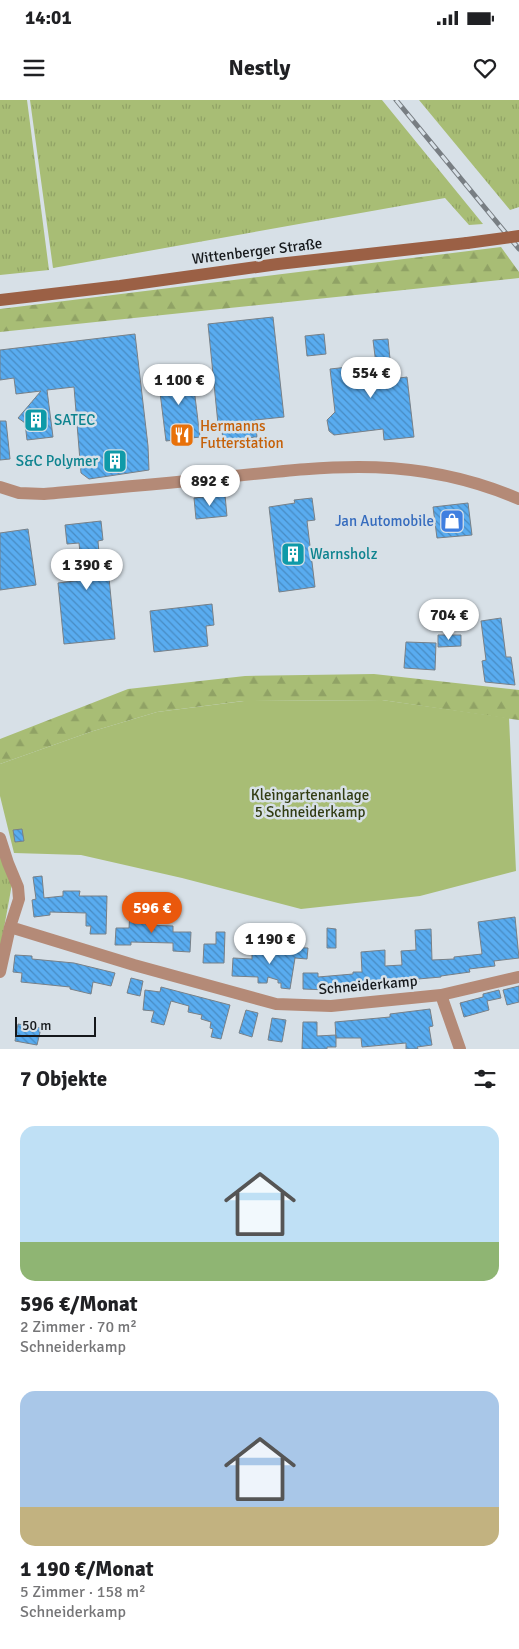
<!DOCTYPE html>
<html lang="de">
<meta charset="utf-8">
<style>
body{margin:0;font-family:Signika,sans-serif;background:#f2f2f2;color:#202124;height:100vh;display:flex;flex-direction:column;font-size:19px;white-space:nowrap}
*{box-sizing:border-box;margin:0}
p{font-size:16px;color:#757577}
.icon{flex:none;width:28px;height:28px;fill:none;stroke:currentColor;stroke-width:2;stroke-linecap:round;stroke-linejoin:round}
.map{position:relative;height:949px;overflow:hidden}
.drawer{display:flex;flex-direction:column;background:#fff;flex:1}
.drawer>*{flex:none}
.scale{position:absolute;left:15px;bottom:12px;width:81px;box-sizing:border-box;padding-left:5px;border:2px solid #15181b;border-top:0;font-size:14px;line-height:18px;white-space:nowrap;color:#15181b;-webkit-text-stroke:4px #d7e0e7;paint-order:stroke}
.price{position:absolute;translate:-50% -42px;padding:0 11px;border-radius:18px;background:#fff;color:#222;font-size:16px;line-height:32px;filter:drop-shadow(0 1px 2px #0008)}
.price::after{content:'';position:absolute;left:50%;top:30px;width:15px;height:11px;margin-left:-8px;background:inherit;clip-path:polygon(0 0,100% 0,50% 100%)}
.price.active{background:#ea580c;color:#fff}
ul{padding:0;list-style:none}
li{display:grid;align-content:center;gap:10px;height:265px;padding:0 20px}
li span{display:grid;place-items:center;height:155px;border-radius:15px;color:#555}
li>.icon{margin-inline-start:auto}
span .icon{width:90px;height:90px;fill:#fffc;stroke-width:1}
li b{font-size:21px}
h2{display:flex;justify-content:space-between;align-items:center;height:60px;padding:0 20px;font-size:21px}
.status{display:flex;justify-content:space-between;align-items:center;height:35px;padding:0 25px;background:#fff;direction:ltr}
.status svg{height:14px;fill:currentColor}
header{display:flex;justify-content:space-between;align-items:center;height:65px;padding:0 20px;background:#fff;font-size:22px;font-weight:800}
.map>svg:first-child{display:block}
.grass{fill:url(#grass-tufts)}
.forest{fill:url(#forest-firs)}
.green{fill:#a8bd75}
.building{fill:url(#building-back-hatch);stroke:#788087}
.lines{fill:none;stroke-linecap:round;stroke-linejoin:round}
.minor{stroke:#b48a77;stroke-width:12}
.secondary{stroke:#9b6045;stroke-width:12}
.rail-casing{stroke:#787e83;stroke-width:5}
.rail{stroke:#d7e0e7;stroke-width:3;stroke-dasharray:9;stroke-linecap:butt}
.secondary-bridge{stroke:#9b6045;stroke-width:12}
.labels{text-anchor:middle;stroke-width:5;stroke-linejoin:round;paint-order:stroke}
.street-label{font-size:15px;fill:#15181b;stroke:#d7e0e7}
.culture-label{font-size:15px;fill:#0d838f;stroke:#d7e0e7;text-anchor:start}
.food-label{font-size:15px;fill:#c56008;stroke:#d7e0e7;text-anchor:start}
.shop-label{font-size:15px;fill:#366cbe;stroke:#d7e0e7;text-anchor:end}
.park-label{font-size:15px;fill:#323c13;stroke:#d7e0e7}
</style>
<div class="status"><b>14:01</b><svg viewBox="0 0 49 12"><path d="M0 12V9h3v3zM5 12V6h3v6zM10 12V3h3v9zM15 12V0h3v12zM26 1h20v11H26zM47 4h2v5h-2z"/></svg></div>
<header><svg class="icon" aria-label="menu" viewBox="0 0 24 24"><path d="M4 6h16M4 12h16M4 18h16"/></svg>Nestly<svg class="icon" aria-label="heart" viewBox="0 0 24 24"><path d="M12 20l-8-8c-3-5 5-10 8-4 3-6 11-1 8 4z"/></svg></header>
<div class="map">
<svg width="519" height="949" viewBox="0 0 519 949">
<defs>
<pattern id="grass-tufts" width="24" height="20" patternUnits="userSpaceOnUse" patternTransform="scale(1.25)"><rect width="24" height="20" fill="#a8bd75"/><path d="M3 7l-1-3M5 7V3M7 7l1-3M15 17l-1-3M17 17v-4M19 17l1-3" fill="none" stroke="#90a265"/></pattern>
<pattern id="forest-firs" width="22" height="20" patternUnits="userSpaceOnUse" patternTransform="scale(1.25)"><rect width="22" height="20" fill="#a8bd75"/><path d="M5 1l3.5 6h-7zM16 11l3.5 6h-7z" fill="#90a265"/></pattern>
<pattern id="building-back-hatch" width="6" height="6" patternUnits="userSpaceOnUse" patternTransform="scale(1.25)"><rect width="6" height="6" fill="#59acf0"/><path d="M-1 5l2 2M0 0l6 6M5-1l2 2" fill="none" stroke="#488bc2"/></pattern>
</defs>
<rect width="100%" height="100%" fill="#d7e0e7"/>
<path class="grass" d="M0,0H27L49,170L0,175Z
M30,0H382L483,124L469,125L445,98L53,168Z
M419,0H519V107L510,110Z
M0,735L12,784L0,850Z"/>
<path class="forest" d="M501,147L519,172V178L0,232V209Z
M374,574L519,590V620L382,600L243,601L157,612L90,632L0,664V639L128,589L245,576Z"/>
<path class="green" d="M382,600L509,618L516,771L420,796L301,809L182,778L81,755L14,753L0,696V664L90,632L157,612L244,601Z"/>
<path class="building" d="M273,217L284,317L255,320L257,337L223,340L221,323L218,324L208,224Z
M135,234L148,346L149,370L89,379L81,373L74,287L47,290L53,337L27,340L25,323L18,318L41,291L16,294L14,278L0,280V250Z
M324,234L326,254L307,256L305,236Z
M388,239L392,279L407,277L414,337L384,340L383,329L334,335L329,331L327,320L335,312L330,269L376,264L373,240Z
M192,272L200,337L166,341L158,276Z
M0,321H6L10,359L0,360Z
M225,395L227,416L196,419L194,398Z
M312,398L315,420L307,421L315,487L279,492L269,407L295,403L294,400Z
M468,403L472,435L437,438L433,407Z
M101,421L103,440L98,441L101,478H109L115,539L64,544L58,483L83,480L79,443L67,444L65,425Z
M28,429L36,485L0,490V433Z
M212,504L214,525L206,526L208,546L154,552L150,511Z
M501,518L506,557H511L515,585L485,582L482,561L486,560L481,521Z
M438,535H461V546L438,547Z
M406,542L436,543L435,570L404,568Z
M22,729L24,741L15,742L13,730Z
M42,776L44,798L63,796V791H80L79,796H107L106,834H90L91,826H86V813L50,812V815L34,817L32,800L36,799L33,777Z
M130,812L147,814L146,825L173,826V832H191L190,852L173,851V843L131,842V845H115L116,828H129Z
M515,817L519,858L494,861L495,866L469,869L470,872L441,876V877L418,879L419,882L393,884V886L368,888L342,889V891L328,892V890L303,889V873H318V877L353,874V872H362L361,852L385,850V866L402,865L401,851L416,850L415,830L431,829L432,860L454,859V857L482,854L478,822Z
M327,828L336,829V848H327Z
M216,832H225L224,863H203L204,844H216Z
M278,847L308,848L307,859L295,858L290,889L281,888V883H278V880L268,877L267,883H258V877L232,876L233,858L252,859V849H278Z
M15,855L32,856V859L74,863L115,873L111,886L93,882L91,894L70,889V887L21,882L22,873L13,872Z
M131,878L143,881L140,896L127,893Z
M519,886V902L507,905L503,890Z
M161,887L230,905L221,939L211,937L213,929L210,928L211,922L201,919L202,915L188,912L189,906L171,901L164,925L151,922L154,911L143,910L145,890L160,892Z
M499,890L501,898L487,901L489,910L464,917L460,903L483,897V894Z
M430,909L433,926L429,927L432,945L417,947L418,949H406V943L362,947L361,938H336L335,922L390,917V914Z
M246,910L258,913L252,937L239,933Z
M272,918L286,920L282,942L268,940Z
M303,922H317V936L336,935V947H327V949H302Z
M18,924L41,928L37,945L15,941Z"/>
<g class="lines">
<path class="minor" d="M0,387L19,393L44,394C101,389 159,384 217,378C327,366 414,354 519,399
M0,738L8,763L18,787L19,799L10,827L0,872
M10,827L134,865L276,904L331,906L441,895L460,949
M441,895L518,877"/>
<path class="secondary" d="M0,200L120,186L278,164L467,143"/>
<g class="rail-casing">
<path id="rail" d="M396,0L519,149"/>
</g>
<use href="#rail" class="rail"/>
<path class="secondary-bridge" d="M467,143L519,136"/>
</g>
<defs>
<g id="building-square" transform="scale(1.25)"><rect x="-9" y="-9" width="18" height="18" rx="4" fill="#0f9aa8" stroke="#d7e0e7"/><path d="M-4-6H4V6H1V3H-1V6H-4ZM-2.5-4.3h1.7v1.8h-1.7ZM.8-4.3h1.7v1.8H.8ZM-2.5-1h1.7V.8h-1.7ZM.8-1h1.7V.8H.8Z" fill="#fff"/></g>
<g id="restaurant-square" transform="scale(1.25)"><rect x="-9" y="-9" width="18" height="18" rx="4" fill="#e8710a" stroke="#d7e0e7"/><path d="M-5-6h1v4h1v-4h1v4h1v-4h1v5L-1.5 .5V6h-2V.5L-5-1ZM5-6V6H3V1.5H1.5Q1.5-4 5-6Z" fill="#fff"/></g>
<g id="shop-square" transform="scale(1.25)"><rect x="-9" y="-9" width="18" height="18" rx="4" fill="#3f7fe0" stroke="#d7e0e7"/><path d="M-5-2.5h2.3a2.7 3.5 0 0 1 5.4 0H5L5.5 6h-11ZM-1.5-2.5h3a1.5 2.3 0 0 0-3 0Z" fill="#fff"/></g>
</defs>
<g fill-rule="evenodd">
<use href="#building-square" x="36" y="320"/>
<use href="#restaurant-square" x="182" y="335"/>
<use href="#building-square" x="115" y="361"/>
<use href="#shop-square" x="452" y="421"/>
<use href="#building-square" x="293" y="454"/>
</g>
<g class="labels">
<g class="street-label">
<text transform="translate(257 151) rotate(-7)" y="5">Wittenberger Straße</text>
<text transform="translate(368 885) rotate(-5)" y="5">Schneiderkamp</text>
</g>
<g class="culture-label">
<text x="54" y="325">SATEC</text>
<text x="98" y="366" text-anchor="end">S&amp;C Polymer</text>
<text x="310" y="459">Warnsholz</text>
</g>
<g class="food-label">
<text x="200" y="331">Hermanns<tspan x="200" dy="17">Futterstation</tspan></text>
</g>
<g class="shop-label">
<text x="434" y="426">Jan Automobile</text>
</g>
<g class="park-label">
<text x="310" y="700">Kleingartenanlage<tspan x="310" dy="17">5 Schneiderkamp</tspan></text>
</g>
</g>
</svg>
<div class="scale">50 m</div>
<b class="price" style="left:371px;top:299px">554 €</b>
<b class="price" style="left:179px;top:306px">1 100 €</b>
<b class="price" style="left:210px;top:407px">892 €</b>
<b class="price" style="left:87px;top:491px">1 390 €</b>
<b class="price" style="left:449px;top:541px">704 €</b>
<b class="price active" style="left:152px;top:834px">596 €</b>
<b class="price" style="left:270px;top:865px">1 190 €</b>
</div>
<section class="drawer">
<h2>7 Objekte<svg class="icon" aria-label="filters" viewBox="0 0 24 24"><path d="M4 7h16M4 17h16"/><circle cx="9" cy="7" r="2"/><circle cx="15" cy="17" r="2"/></svg></h2>
<ul>
<li><span style="background:linear-gradient(#bfe0f5 75%,#8fb573 0)"><svg class="icon" aria-label="home" viewBox="0 0 24 24"><path d="M3 11l9-7 9 7M6 9v11h12V9"/></svg></span><div><b>596 €/Monat</b><p>2 Zimmer · 70 m²</p><p>Schneiderkamp</p></div></li>
<li><span style="background:linear-gradient(#a9c7e8 75%,#c2b280 0)"><svg class="icon" aria-label="home" viewBox="0 0 24 24"><path d="M3 11l9-7 9 7M6 9v11h12V9"/></svg></span><div><b>1 190 €/Monat</b><p>5 Zimmer · 158 m²</p><p>Schneiderkamp</p></div></li>
</ul>
</section>
